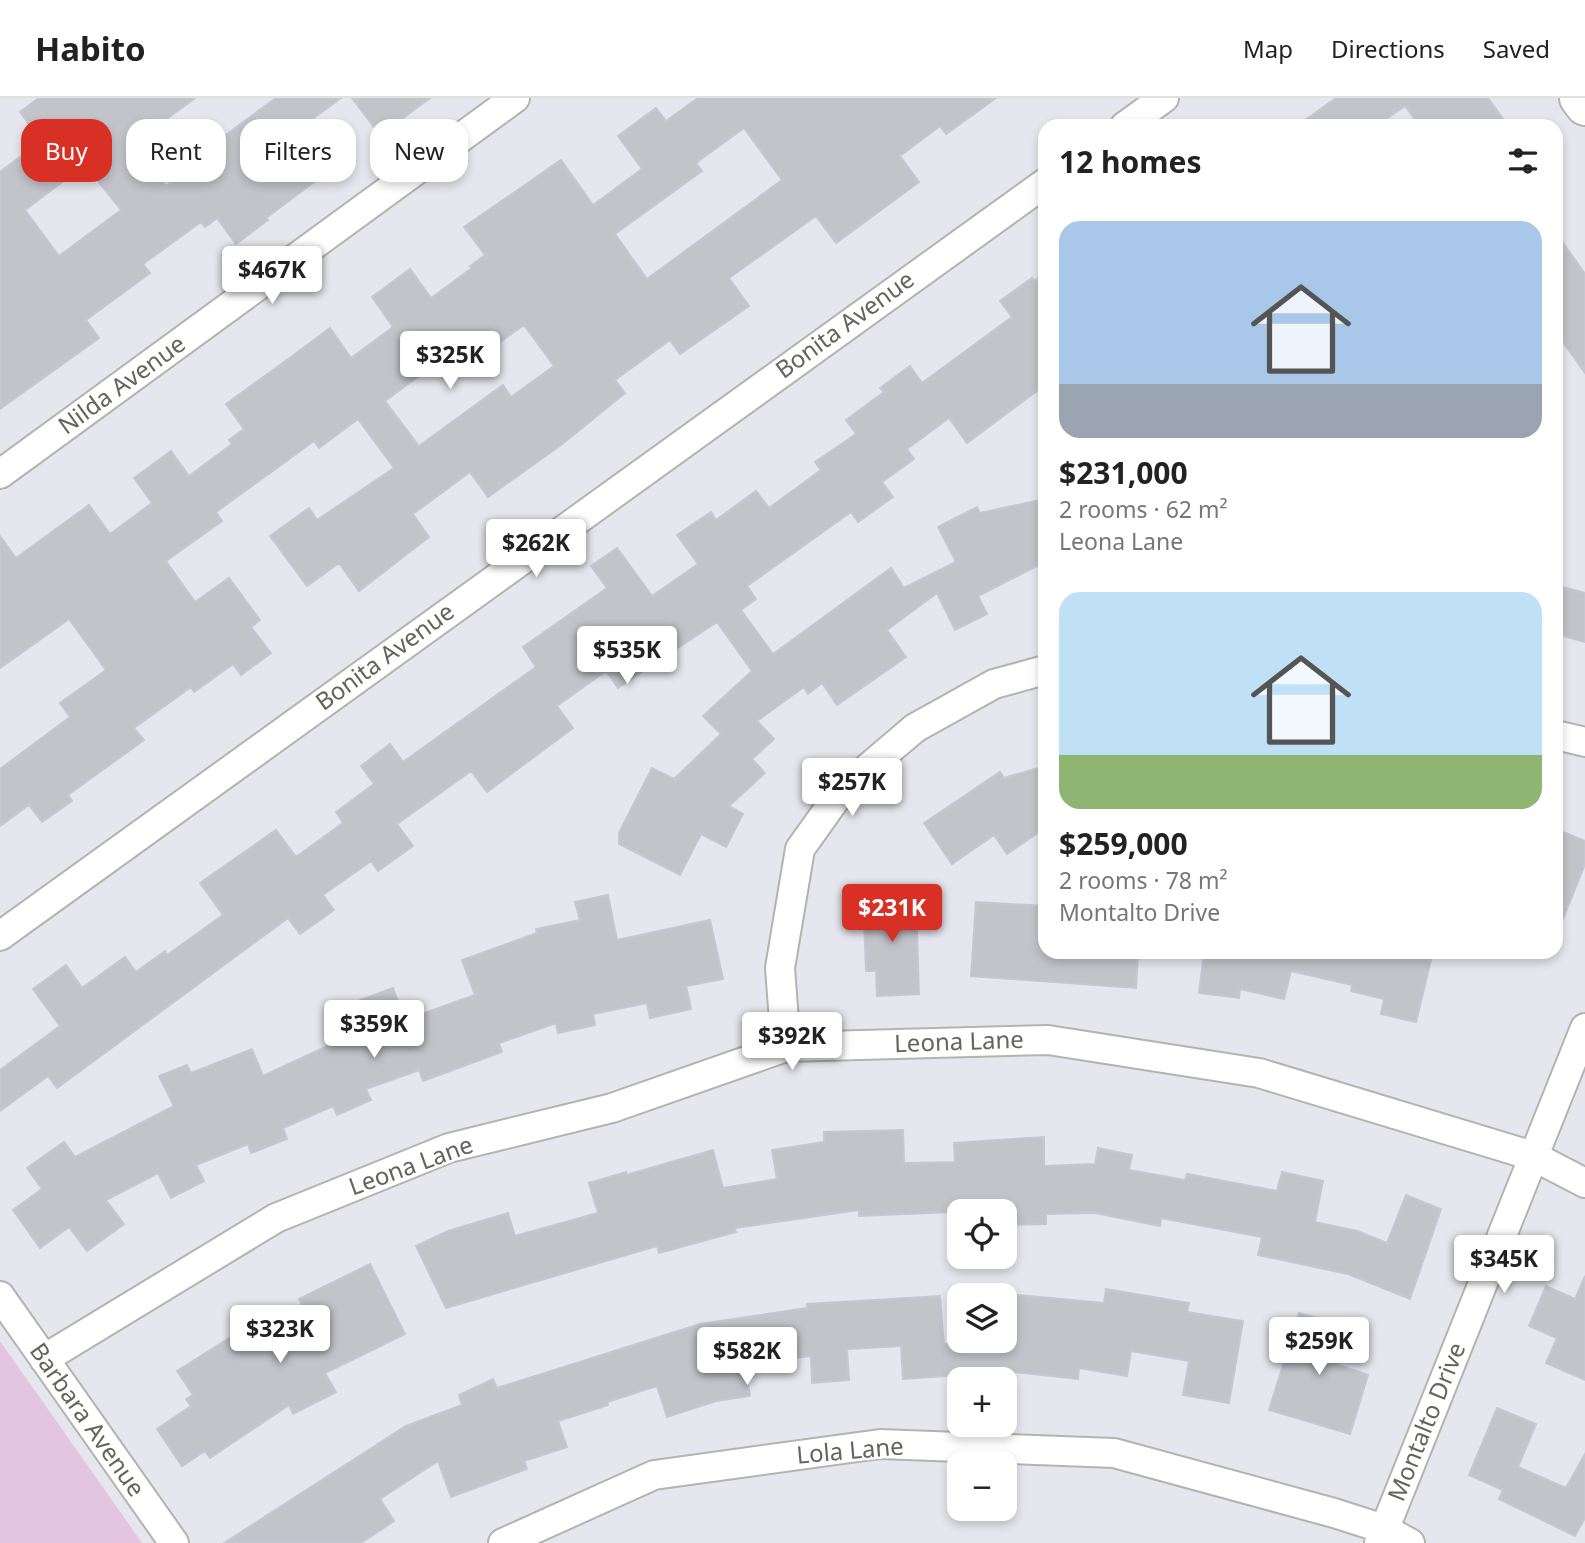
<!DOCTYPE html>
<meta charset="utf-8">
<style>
body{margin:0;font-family:"Noto Sans",sans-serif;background:#f2f2f2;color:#222;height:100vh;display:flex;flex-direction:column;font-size:26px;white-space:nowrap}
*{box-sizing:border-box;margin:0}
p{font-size:23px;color:#767676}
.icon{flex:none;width:38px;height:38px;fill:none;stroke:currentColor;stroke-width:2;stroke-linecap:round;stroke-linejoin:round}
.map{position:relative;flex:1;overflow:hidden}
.panel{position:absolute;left:1038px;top:21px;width:525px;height:840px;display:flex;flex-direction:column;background:#fff;border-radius:21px;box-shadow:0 4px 10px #0003}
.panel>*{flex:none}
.banner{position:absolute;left:21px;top:21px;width:665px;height:63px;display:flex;gap:14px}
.fabs{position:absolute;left:947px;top:1101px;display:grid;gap:14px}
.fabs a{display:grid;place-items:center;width:70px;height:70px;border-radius:14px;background:#fff;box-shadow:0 4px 10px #0003;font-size:35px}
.price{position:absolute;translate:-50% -60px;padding:0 16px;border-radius:7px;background:#fff;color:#222;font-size:23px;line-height:46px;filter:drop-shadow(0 2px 4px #0008)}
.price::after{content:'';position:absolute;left:50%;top:42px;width:21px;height:16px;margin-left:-10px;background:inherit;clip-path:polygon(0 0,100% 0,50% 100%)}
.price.selected{background:#d93025;color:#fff}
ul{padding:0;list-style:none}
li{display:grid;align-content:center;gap:14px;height:371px;padding:0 21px}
li span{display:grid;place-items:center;height:217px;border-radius:21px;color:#555}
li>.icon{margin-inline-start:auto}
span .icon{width:126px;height:126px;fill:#fffc;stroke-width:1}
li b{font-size:30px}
h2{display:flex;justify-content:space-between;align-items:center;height:84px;padding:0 21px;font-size:30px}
.pill{padding:0 24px;border-radius:21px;background:#fff;box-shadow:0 4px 10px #0003;font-size:24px;line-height:63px}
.pill.selected{background:#d93025;color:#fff}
header{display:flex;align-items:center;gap:42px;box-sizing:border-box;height:98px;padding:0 35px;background:#fff;border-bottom:2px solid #e0e0e0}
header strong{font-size:33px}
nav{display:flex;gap:38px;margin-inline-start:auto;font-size:24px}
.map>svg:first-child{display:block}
.green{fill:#e3c5df}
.building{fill:#c2c4ca;stroke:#c5c7d3;stroke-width:2;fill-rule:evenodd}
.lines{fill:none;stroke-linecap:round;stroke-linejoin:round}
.street-casing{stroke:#b4b3af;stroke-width:32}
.secondary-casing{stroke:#b5b4ae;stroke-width:42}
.street{stroke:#fff;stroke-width:28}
.secondary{stroke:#fff;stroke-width:38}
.labels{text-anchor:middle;stroke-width:5;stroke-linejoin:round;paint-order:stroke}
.street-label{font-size:24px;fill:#65635e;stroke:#fff}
</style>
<header>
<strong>Habito</strong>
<nav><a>Map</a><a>Directions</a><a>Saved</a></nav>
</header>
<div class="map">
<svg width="1585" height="1445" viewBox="0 0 1585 1445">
<rect width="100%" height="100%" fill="#e6e7ee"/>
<path class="green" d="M0,1243L142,1445H0Z"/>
<path class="building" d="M39,0H195L134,45L166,88L208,57L205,52L276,0H341L307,25L338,66L266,120L268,122L236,146L217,120L205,129L201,124L143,166L150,175L86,222L99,240L0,311V74L41,43L20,14ZM85,67L121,112L59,158L25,112Z
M352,0H430L380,37Z
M698,0H996L946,36L940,28L900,58L919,84L836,145L816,118L729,180L749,208L680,256L670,242L615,282L625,295L561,347L488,399L470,374L413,416L429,439L359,493L339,465L307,488L270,438L309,410L317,422L394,370L358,321L319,350L314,343L216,414L222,423L166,463L195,504L229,480L260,522L251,529L271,555L241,577L233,566L194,594L191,589L134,630L144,642L68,697L72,703L42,724L29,707L0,728V671L70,619L60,605L106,572L69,521L0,570V438L16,460L89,407L110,436L152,405L134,380L171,353L189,378L232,346L229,342L244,331L226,306L291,259L330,230L351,260L393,229L372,199L410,171L431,200L472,170L470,168L485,157L464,129L561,62L593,107L642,71L618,38L656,10L666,23ZM744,30L782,82L647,181L615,136L702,73L696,65ZM524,227L554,268L511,299L503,287L419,348L385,303L460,248L472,264Z
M1336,0H1488L1508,28H1420L1405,8L1376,28H1297Z
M1556,135L1585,176V275L1556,234Z
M1045,175V287L967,345L949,320L907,351L914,361L882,384L893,399L858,424L851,414L747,488L756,501L741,512L773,556L891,470L904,490L956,464L938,429L977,409L980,415L1045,401V464L978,498L987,516L955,532L937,495L887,532L906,559L837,607L822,585L808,596L804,589L757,623L774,641L752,661L765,675L729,708L743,716L726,749L701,736L680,777L619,746V735L652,670L674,681L721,636L703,618L752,573L717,524L618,590L606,573L557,608L573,630L487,694L471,673L397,726L413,748L378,773L371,763L323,797L334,812L300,836L288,820L57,990L48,978L0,1013V972L60,928L33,891L66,867L82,890L125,859L136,874L165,853L167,857L223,817L200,785L276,732L296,759L343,725L336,714L374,686L361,668L390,646L403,664L536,569L523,549L607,490L591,468L617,450L652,498L698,466L677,437L711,414L716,422L756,393L769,410L821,372L815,364L856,336L846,322L884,294L880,290L910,268L922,285L1012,219L1000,203L1032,180L1034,183Z
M1556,487L1585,495V544L1556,536Z
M1045,668V730L1007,756L994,737L952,766L924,725L1000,674L1004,680Z
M1556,731L1585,743V766L1557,836Z
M608,797L617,842L710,822L723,881L686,888L691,911L650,920L647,905L593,916L595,927L558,935L556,925L499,945L502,954L423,983L419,972L366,991L371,1002L337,1017L333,1008L283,1030L287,1041L251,1055L248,1046L196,1067L204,1083L171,1100L158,1075L106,1102L124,1126L87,1153L69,1129L40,1150L13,1112L42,1091L27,1070L64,1044L75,1059L174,1008L159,978L187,967L191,975L252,951L263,978L362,932L352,905L393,890L405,922L475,897L462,862L537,835L536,831L580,822L575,804Z
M863,797L916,800L919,896L877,898L876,873H866Z
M976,804L1045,808V854H1138L1136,890L971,878Z
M1204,854H1397L1431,862L1416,924L1381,916L1384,901L1351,893L1352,887L1291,873L1284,901L1240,891L1239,900L1199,895Z
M903,1032L904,1065L955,1064L954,1045L1044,1039V1068L1095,1066L1098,1050L1132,1057L1129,1072L1185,1082L1187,1076L1277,1093L1282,1074L1323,1083L1315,1124L1357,1133L1387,1145L1406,1097L1441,1111L1410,1201L1348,1176L1258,1157L1262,1139L1161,1120L1160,1128L1095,1115L1046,1116V1126L1004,1127L1002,1112L859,1118V1112L735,1130L736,1134L659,1155L657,1148L446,1210L416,1148L448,1133L508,1115L515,1138L598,1115L589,1085L626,1074V1077L713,1052L723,1090L777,1081L772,1052L824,1044V1034Z
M370,1166L405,1236L325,1275L336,1294L293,1316L289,1307L210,1360L205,1353L182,1368L157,1331L191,1308L186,1301L193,1297L177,1273L250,1227L255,1236L304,1211L299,1201Z
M1585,1178V1282L1546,1265L1557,1240L1529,1228L1546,1188L1575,1201Z
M1106,1191L1189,1205L1187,1214L1243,1223L1229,1305L1183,1297L1189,1263L1131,1253L1127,1278L1079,1270L1078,1281L976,1270V1276L903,1281L901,1248L847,1251L849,1282L812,1285L811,1258L745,1267L750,1298L716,1303L667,1319L657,1288L607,1304L608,1307L558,1323L567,1349L524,1363L527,1371L451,1399L438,1363L380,1401L394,1423L361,1445H224L406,1328L462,1307L459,1297L493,1281L497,1290L700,1226L807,1210V1206L940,1198L944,1246L1004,1242L1008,1196L1104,1205Z
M1299,1215L1349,1230L1338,1267L1368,1277L1350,1336L1269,1312Z
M1497,1310L1536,1326L1518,1369L1566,1390L1585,1356V1420L1575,1438L1499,1401L1503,1392L1469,1377Z"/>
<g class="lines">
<g class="street-casing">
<path id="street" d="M1125,28L1164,0
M0,376L515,0
M1556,637L1585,644
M0,838L1045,85
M786,949L780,870L800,751L842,692L915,630L994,586L1045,572
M0,1198L174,1445
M44,1261L276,1120L449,1050L612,1010L786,949L1048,942L1259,975L1533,1058L1585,1085
M503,1445L654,1377L880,1346L1114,1355L1334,1415L1384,1431L1410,1445
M1379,1445L1585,930"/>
</g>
<g class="secondary-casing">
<path id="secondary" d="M1579,0L1585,8"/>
</g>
<use href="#street" class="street"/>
<use href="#secondary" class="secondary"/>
</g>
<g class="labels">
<g class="street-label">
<text transform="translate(845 227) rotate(-36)" y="8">Bonita Avenue</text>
<text transform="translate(122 287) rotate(-36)" y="8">Nilda Avenue</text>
<text transform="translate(385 559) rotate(-36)" y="8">Bonita Avenue</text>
<text transform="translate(959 944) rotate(-2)" y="8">Leona Lane</text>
<text transform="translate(411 1068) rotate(-20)" y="8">Leona Lane</text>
<text transform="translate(87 1322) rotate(55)" y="8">Barbara Avenue</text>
<text transform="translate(1427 1324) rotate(-68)" y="8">Montalto Drive</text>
<text transform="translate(850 1353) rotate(-5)" y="8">Lola Lane</text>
</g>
</g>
</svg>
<div class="fabs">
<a><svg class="icon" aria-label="locate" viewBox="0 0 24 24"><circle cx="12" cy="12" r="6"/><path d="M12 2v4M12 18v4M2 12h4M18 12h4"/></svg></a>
<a><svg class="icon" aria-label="layers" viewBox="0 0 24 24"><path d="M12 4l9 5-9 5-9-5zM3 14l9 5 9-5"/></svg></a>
<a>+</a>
<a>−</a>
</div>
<b class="price" style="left:272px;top:208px">$467K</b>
<b class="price" style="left:450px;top:293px">$325K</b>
<b class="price" style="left:536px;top:481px">$262K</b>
<b class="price" style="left:627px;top:588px">$535K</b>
<b class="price" style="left:852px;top:720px">$257K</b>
<b class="price selected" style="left:892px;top:846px">$231K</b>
<b class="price" style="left:374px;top:962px">$359K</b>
<b class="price" style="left:792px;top:974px">$392K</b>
<b class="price" style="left:1504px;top:1197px">$345K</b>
<b class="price" style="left:280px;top:1267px">$323K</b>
<b class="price" style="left:1319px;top:1279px">$259K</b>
<b class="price" style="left:747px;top:1289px">$582K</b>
<div class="banner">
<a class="pill selected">Buy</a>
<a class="pill">Rent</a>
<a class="pill">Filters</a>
<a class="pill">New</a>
</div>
<section class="panel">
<h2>12 homes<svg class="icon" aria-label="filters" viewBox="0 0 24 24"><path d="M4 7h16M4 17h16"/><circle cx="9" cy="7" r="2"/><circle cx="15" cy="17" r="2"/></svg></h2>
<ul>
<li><span style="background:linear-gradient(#a9c7e8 75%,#9aa5b1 0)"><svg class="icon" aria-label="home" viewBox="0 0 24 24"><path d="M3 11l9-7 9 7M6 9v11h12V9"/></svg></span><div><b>$231,000</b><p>2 rooms · 62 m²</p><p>Leona Lane</p></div></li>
<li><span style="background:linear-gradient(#bfe0f5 75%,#8fb573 0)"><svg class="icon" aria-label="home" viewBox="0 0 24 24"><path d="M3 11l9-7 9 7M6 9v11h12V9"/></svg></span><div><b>$259,000</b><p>2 rooms · 78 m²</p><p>Montalto Drive</p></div></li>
</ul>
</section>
</div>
